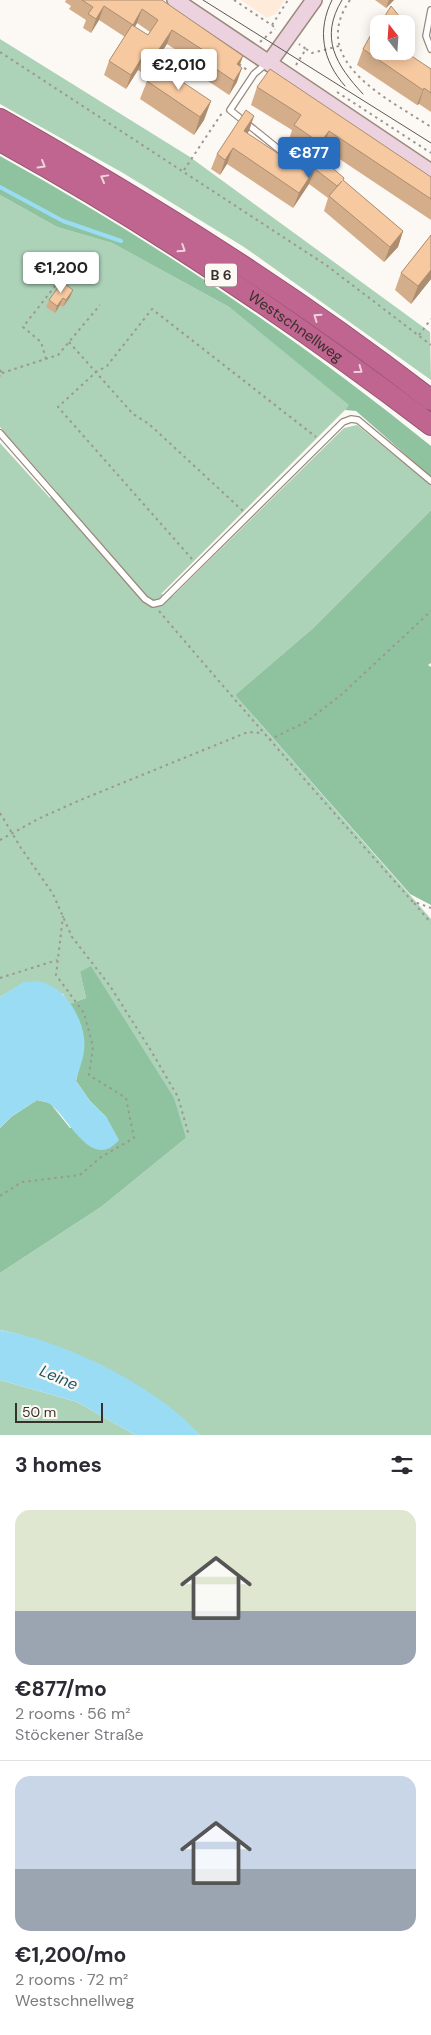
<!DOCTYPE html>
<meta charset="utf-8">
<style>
body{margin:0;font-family:"DM Sans",sans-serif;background:#f2f2f3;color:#2b2b33;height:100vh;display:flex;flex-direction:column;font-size:19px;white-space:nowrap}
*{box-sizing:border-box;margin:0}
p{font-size:16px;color:#7c7c81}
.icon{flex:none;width:28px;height:28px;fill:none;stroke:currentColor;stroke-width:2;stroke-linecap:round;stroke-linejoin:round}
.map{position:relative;height:1435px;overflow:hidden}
.drawer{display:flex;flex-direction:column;background:#fff;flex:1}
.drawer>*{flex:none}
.needle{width:32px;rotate:343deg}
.fabs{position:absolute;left:370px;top:15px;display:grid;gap:10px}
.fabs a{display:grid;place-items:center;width:45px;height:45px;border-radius:10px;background:#fff;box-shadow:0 2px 12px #0003;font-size:25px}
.scale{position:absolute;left:15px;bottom:12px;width:88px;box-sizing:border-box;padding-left:5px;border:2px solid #38312b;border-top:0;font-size:14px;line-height:18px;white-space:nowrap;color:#38312b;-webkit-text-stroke:4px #fcf9f5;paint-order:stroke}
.price{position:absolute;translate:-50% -42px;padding:0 11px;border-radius:5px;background:#fff;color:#222;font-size:16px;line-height:32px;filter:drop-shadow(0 1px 2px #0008)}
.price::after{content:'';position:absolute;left:50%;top:30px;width:15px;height:11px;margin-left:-8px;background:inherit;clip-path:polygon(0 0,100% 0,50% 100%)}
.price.selected{background:#296dbe;color:#fff}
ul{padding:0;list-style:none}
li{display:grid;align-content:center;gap:10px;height:265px;padding:0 15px}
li+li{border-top:1px solid #e1e1e2}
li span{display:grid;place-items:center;height:155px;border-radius:15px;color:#555}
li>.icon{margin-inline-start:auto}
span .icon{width:90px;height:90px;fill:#fffc;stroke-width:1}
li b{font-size:21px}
h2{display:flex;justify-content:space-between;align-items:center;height:60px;padding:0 15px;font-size:21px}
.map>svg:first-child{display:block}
.built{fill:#ffebda}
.green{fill:#acd2b8}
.forest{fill:#8fc3a0}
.water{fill:#9bdcf5}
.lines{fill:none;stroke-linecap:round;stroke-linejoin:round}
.stream{stroke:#9bdcf5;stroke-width:4}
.lane-casing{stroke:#9b8a7c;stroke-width:8}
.secondary-casing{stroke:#9b8a7c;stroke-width:18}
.highway-casing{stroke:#90536d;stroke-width:22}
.path{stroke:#9c9792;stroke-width:2;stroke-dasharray:2.5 4;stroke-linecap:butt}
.lane{stroke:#fff;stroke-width:5.5}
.secondary{stroke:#ecd1de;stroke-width:15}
.highway{stroke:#c06590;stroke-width:20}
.tram{stroke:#5e5752;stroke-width:1}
.wall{fill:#d4ad8a;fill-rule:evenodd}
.shaded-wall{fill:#ac8d70}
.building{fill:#f6c9a0;stroke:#ac8d70}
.oneway{stroke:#edd4dc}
.labels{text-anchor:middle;stroke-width:5;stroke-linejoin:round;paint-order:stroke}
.shield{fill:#fcf9f5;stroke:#736d68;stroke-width:1}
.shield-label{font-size:14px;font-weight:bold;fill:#38312b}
.street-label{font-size:15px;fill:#38312b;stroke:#fcf9f5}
.water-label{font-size:16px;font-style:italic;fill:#1c5163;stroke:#fcf9f5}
</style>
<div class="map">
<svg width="431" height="1435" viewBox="0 0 431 1435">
<rect width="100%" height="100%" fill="#fcf9f5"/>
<path class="built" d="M241,0H285L276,14L267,18Z"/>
<path class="green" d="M0,39L190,157L430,332L431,380L244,247L123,173L0,104Z
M0,195L57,227L112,243L229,307L350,405L161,594L173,596L344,428L357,425L431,485V510L312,629L235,695L431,919V1435H200C157,1393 107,1365 51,1345C34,1339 18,1333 0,1330V1273L101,1207L186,1138L80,972L86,998L69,1004L63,994L25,982L0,997V443L50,498L57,492L0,427Z
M0,1380L77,1402L135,1435H0Z"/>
<path class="forest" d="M0,156C152,240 296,337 431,446V477L356,411L345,410L349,405L229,307L112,243L57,227L0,195Z
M431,510V663L428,665L431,667V905L410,894L235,695L312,629Z
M91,966L174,1098L186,1138L101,1207L0,1273V1128L11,1117L37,1100L50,1103L70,1128L107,1118L90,1101L76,1081C83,1049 91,1034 69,1004L86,998L80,972Z"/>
<path class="water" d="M24,982C29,982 35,981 40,982C67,986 88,1026 84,1051C83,1061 78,1071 76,1081L90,1101L107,1118L119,1140C90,1174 66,1111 48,1103C45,1101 40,1101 37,1100L11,1117L0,1128V997Z
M0,1330C64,1341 157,1386 200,1435H135L77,1402L0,1380Z"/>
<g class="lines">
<path class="stream" d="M0,187L63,221L121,241"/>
<g class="lane-casing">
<path id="lane" d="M431,10L426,36L431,49
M267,63L254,74L230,110L302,168
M0,433L145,599L153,604L161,602L343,422L351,419L358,420L431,481"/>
</g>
<g class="secondary-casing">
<path id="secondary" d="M175,0L431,172
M269,63L314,0"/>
</g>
<g class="highway-casing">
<g id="highway">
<path d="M0,119C150,204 295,294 431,400"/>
<path id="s1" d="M0,141C151,224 294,321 431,425"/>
</g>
</g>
<path class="path" d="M234,0L276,28
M350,0C307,62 389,99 431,127
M272,25L288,0
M260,42L275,29
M306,49L312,53L339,46
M0,52L326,265L431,345
M239,64L247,70
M296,65L306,49L299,44
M337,92L431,153
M184,170L222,113
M419,335L431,319
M69,342L133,414L149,424L243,511
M46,359L41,342L23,327L66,272
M0,370L2,373L0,376
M2,373L58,355L100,305
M192,559L58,407L96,372L107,366L152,309L316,437
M159,611C242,709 327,805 412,901L431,908
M269,740L306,722L341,695L431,611
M0,813L21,848L53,894L72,937L110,986L150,1049L178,1097L189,1136
M0,840L38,819L78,801L248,732L261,733
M414,903L431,923
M0,978L57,960
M0,1196L22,1182L80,1175L101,1157L134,1138L126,1098L89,1075L93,1047L84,1013L56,975L63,916"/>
<use href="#lane" class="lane"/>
<use href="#secondary" class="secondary"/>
<use href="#highway" class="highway"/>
<path class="tram" d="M203,0L431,143
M332,0C317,30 322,60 345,86
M342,0C319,38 336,65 363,94"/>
</g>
<path class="wall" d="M66,0H162L243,56L239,66L237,82L229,95L193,71L196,63L167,44L146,75L138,70L126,89L104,75L109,61L125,37L99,20L91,33L83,28L86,20L69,9L71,6L65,2ZM137,23L150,32L148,35L135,27Z
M375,0H394L386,8Z
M379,26V51L417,60L431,69V112L419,104L417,105L357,65L363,49L376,33Z
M147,81L211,101L204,120L194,135L140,99Z
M257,87L431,177V220L323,148L321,151L323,160L344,178L343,180L403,231L398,247L384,262L324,211L328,198L309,184L293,208L227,164L220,175L211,169L217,154L254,116L247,133L303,170L312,159L288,143L292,130L251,105Z
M431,235V279L411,304L395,290L401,273Z
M73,290L70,297L63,307L60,305L55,313L46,307L49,300Z"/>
<path class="shaded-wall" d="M389,0H394L386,8Z
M104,6L99,20L91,33L96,19Z
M142,9L137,23L128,39L133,25Z
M172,30L167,44L146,75L151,61Z
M143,56L138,70L126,89L131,75Z
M243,56L238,70L237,64Z
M242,68L237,82L229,95L234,81Z
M424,88L419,104L417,105L423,90Z
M211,101L204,120L194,135L200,117Z
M254,116L249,131L239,146L244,131Z
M329,131L323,148L313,160L320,143Z
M233,148L227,164L220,175L225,160Z
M315,169L309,184L293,208L299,193Z
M403,231L398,247L384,262L390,247Z
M431,270V279L411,304L418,286Z
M73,290L70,297L63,307L66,300Z
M63,298L60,305L55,313L57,306Z"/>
<path class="building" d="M82,0H162L243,56L237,64L242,68L234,81L198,57L203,50L172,30L151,61L143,56L131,75L109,61L132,25L148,35L158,20L142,9L133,25L104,6L96,19L88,14L93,7Z
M391,6L404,22L411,24L406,38V24H380Z
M373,31L379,35V51H404L431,69V93L424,88L423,90L363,49Z
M157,65L211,101L200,117L147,81Z
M270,69L431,177V199L329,131L320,143L294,125L301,115L257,87Z
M246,110L254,116L244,131L303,170L320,150L325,154L322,159L344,178L343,180L403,231L390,247L329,196L342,181L337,186L315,169L299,193L233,148L225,160L217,154Z
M431,235V270L418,286L401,273Z
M62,282L73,290L66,300L63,298L57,306L49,300Z"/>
<defs><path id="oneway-chevron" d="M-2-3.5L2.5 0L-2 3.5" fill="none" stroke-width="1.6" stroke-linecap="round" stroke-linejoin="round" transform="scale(1.25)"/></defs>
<g class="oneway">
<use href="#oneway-chevron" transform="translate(42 165) rotate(30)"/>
<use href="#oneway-chevron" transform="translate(104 178) rotate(-151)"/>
<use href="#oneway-chevron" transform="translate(182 249) rotate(33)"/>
<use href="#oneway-chevron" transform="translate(317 317) rotate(-145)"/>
<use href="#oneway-chevron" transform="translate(359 370) rotate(36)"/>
</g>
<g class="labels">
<rect class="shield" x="205" y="263.5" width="32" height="23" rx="4"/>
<g class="shield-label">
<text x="221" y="280">B 6</text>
</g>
<g class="street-label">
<text dy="5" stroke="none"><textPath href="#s1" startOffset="349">Westschnellweg</textPath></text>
</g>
<g class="water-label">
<text transform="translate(59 1377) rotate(23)" y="6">Leine</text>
</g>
</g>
</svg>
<div class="fabs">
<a><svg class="needle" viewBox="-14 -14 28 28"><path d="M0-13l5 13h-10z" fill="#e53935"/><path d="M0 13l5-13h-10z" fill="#7c7c81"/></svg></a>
</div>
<div class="scale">50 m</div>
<b class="price" style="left:179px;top:91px">€2,010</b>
<b class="price selected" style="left:309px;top:179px">€877</b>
<b class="price" style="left:61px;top:294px">€1,200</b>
</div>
<section class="drawer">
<h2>3 homes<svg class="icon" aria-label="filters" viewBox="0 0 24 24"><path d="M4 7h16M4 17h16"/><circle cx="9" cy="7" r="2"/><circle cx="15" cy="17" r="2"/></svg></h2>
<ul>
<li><span style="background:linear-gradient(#dfe7d0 65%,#9aa5b1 0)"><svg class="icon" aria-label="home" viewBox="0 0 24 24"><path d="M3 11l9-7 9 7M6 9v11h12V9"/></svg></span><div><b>€877/mo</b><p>2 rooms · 56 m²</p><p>Stöckener Straße</p></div></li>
<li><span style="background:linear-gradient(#c9d6e8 60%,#9aa5b1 0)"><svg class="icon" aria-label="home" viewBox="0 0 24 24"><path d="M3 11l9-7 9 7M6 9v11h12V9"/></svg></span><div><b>€1,200/mo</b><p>2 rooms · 72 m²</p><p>Westschnellweg</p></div></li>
</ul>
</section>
